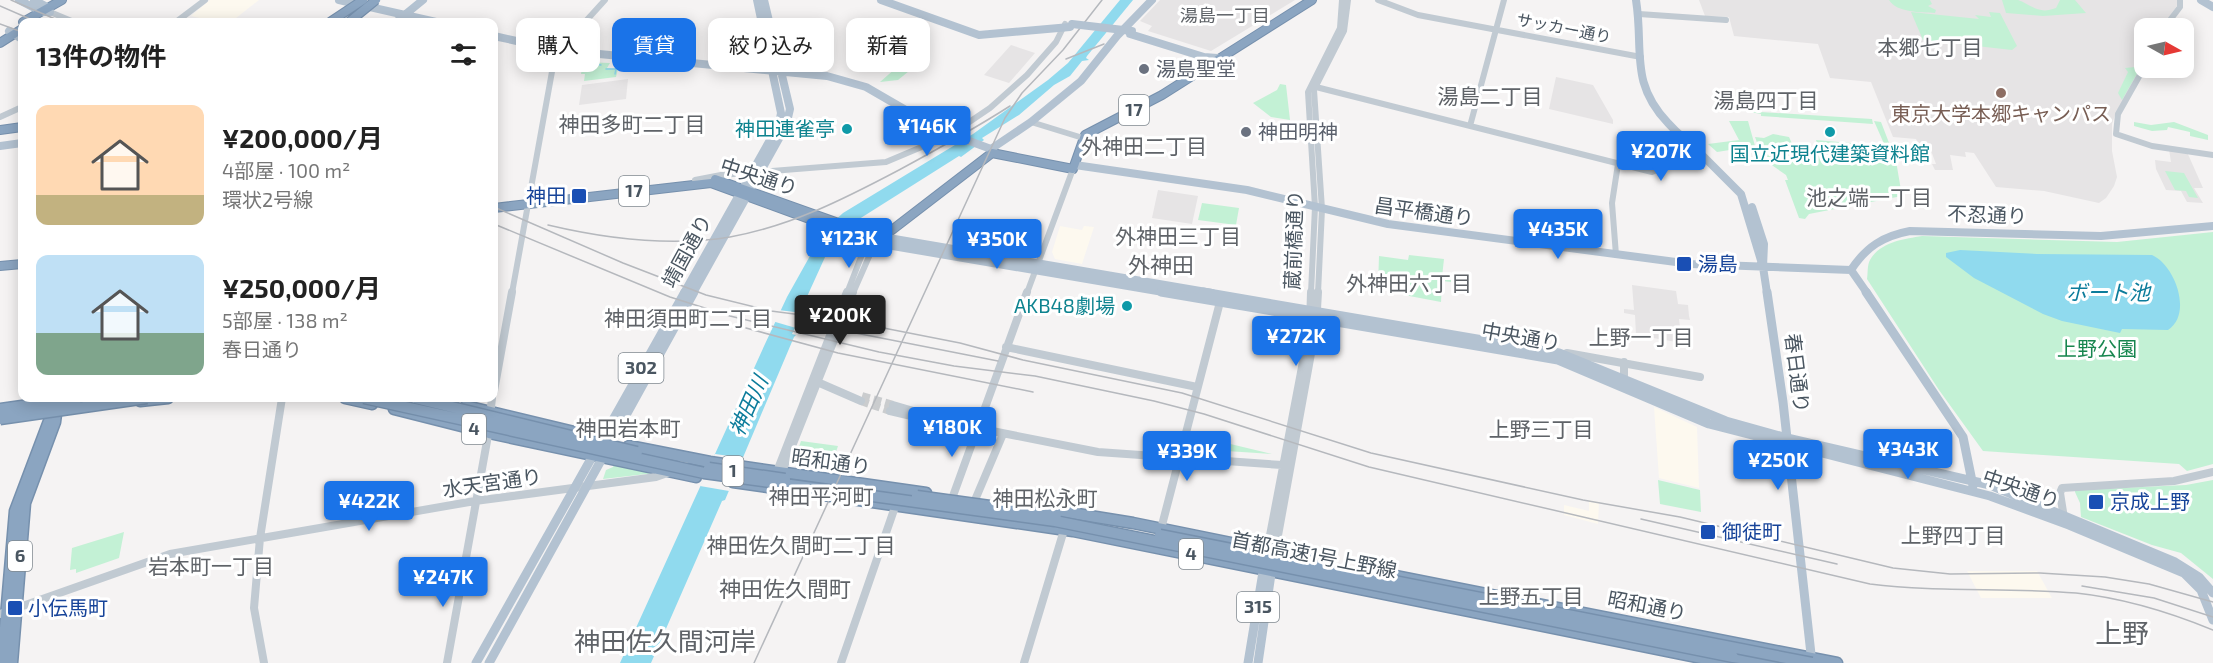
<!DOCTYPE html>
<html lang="ja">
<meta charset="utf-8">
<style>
body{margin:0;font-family:"Exo 2","Noto Sans JP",sans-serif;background:#f2f2f2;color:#222;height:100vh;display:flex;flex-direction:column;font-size:22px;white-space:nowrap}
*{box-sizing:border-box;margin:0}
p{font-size:20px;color:#767676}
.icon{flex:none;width:33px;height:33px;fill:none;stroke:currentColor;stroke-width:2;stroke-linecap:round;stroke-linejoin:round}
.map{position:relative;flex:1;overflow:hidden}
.details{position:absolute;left:18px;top:18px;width:480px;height:384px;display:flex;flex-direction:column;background:#fff;border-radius:12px;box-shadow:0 3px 15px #0003}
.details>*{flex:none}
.top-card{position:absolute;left:516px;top:18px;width:570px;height:54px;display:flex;gap:12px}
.needle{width:39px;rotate:98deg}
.controls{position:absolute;left:2134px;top:18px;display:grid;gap:12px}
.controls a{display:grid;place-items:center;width:60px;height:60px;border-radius:12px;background:#fff;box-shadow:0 3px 15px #0003;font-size:30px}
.price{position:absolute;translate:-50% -51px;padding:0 14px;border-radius:6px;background:#1a73e8;color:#fff;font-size:20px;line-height:39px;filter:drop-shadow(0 2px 3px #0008)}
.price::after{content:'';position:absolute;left:50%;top:36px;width:18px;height:14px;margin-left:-9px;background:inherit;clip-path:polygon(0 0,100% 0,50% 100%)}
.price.on{background:#222;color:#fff}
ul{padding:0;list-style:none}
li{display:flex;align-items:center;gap:18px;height:150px;padding:0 18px}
li span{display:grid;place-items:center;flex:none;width:168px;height:120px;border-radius:12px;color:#555}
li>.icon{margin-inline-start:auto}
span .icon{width:72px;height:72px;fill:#fffc;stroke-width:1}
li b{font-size:26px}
h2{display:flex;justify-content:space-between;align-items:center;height:72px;padding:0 18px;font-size:26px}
.tag{padding:0 21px;border-radius:12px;background:#fff;box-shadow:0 3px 15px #0003;font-size:21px;line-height:54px}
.tag.on{background:#1a73e8;color:#fff}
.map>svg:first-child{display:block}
.commercial{fill:#fdf9ef}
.education{fill:#e6e4e5}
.green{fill:#c3f1d5}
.water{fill:#90daee}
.pier{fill:#f5f3f3}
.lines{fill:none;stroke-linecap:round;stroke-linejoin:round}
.stream{stroke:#90daee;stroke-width:1.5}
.minor-tunnel{stroke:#caccce;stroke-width:8;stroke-dasharray:8 4;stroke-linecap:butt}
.highway-far1-casing{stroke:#7690ad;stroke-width:10}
.highway-casing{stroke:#7690ad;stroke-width:13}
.minor-far1{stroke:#c1cad2;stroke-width:6}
.minor{stroke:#c1cad2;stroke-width:8}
.major-far1{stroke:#b3c2d1;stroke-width:8}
.major{stroke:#b3c2d1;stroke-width:9}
.highway-far1{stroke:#8ba5c1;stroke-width:8}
.highway{stroke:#8ba5c1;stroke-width:10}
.rail{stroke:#b5b8bd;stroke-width:1.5}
.highway-bridge-far1-casing{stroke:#7690ad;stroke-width:10;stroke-linecap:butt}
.highway-bridge-casing{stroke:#7690ad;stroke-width:13;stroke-linecap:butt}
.major-bridge{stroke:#b3c2d1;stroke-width:8}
.highway-bridge-far1{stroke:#8ba5c1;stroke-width:8}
.highway-bridge{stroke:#8ba5c1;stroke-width:10}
.worship-dot{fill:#6b7280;stroke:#fff;stroke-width:2}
.education-dot{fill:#8d6e63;stroke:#fff;stroke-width:2}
.culture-dot{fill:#0f9aa8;stroke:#fff;stroke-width:2}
.transit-dot{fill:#1a4fb4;stroke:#fff;stroke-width:2}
.labels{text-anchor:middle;stroke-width:6;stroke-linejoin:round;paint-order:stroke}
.far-street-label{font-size:16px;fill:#4a5661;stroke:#fff}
.far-neighbourhood-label{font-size:18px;fill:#5f6368;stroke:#fff}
.shield{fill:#fff;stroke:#808990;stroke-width:1.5}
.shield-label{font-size:18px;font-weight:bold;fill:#4a5661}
.worship-label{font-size:20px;fill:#5b616d;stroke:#fff;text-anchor:start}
.education-label{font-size:20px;fill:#785e54;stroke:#fff}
.culture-label{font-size:20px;fill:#0d838f;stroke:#fff;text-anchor:end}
.street-label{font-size:20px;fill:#4a5661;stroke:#fff}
.transit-label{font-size:20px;fill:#164399;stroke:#fff;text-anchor:start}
.park-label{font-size:20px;fill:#17864f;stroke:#fff}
.neighbourhood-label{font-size:21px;fill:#5f6368;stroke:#fff}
.water-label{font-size:21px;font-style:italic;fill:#0c7c9b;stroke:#fff}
.quarter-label{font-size:22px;fill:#5f6368;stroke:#fff}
.near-neighbourhood-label{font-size:26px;fill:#5f6368;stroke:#fff}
.near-quarter-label{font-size:27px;fill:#5f6368;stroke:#fff}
</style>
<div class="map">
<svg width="2213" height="663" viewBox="0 0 2213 663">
<rect width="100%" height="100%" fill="#f5f3f3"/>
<path class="commercial" d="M210,0H259L231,22H217L191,16Z
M1060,226L1082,230L1084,226L1094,227L1082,264L1055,259L1052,252Z
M1654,407L1697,427L1699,488L1659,478Z
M1589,500L1599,502L1598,524L1564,515V505L1589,511Z
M1967,571H2037L2052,598H1981Z"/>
<path class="education" d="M1160,0H1295L1211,51L1148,31L1152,26L1140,21Z
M1699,0H2177L2178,4L2162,28H2145V60L2115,115L2112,124V151L2117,177L2114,186L2106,198L2099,203L2044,191L1996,187L1974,153L1965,152L1966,157L1950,155L1953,170H1935L1932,164H1936L1930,148L1920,147L1916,139L1893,137L1871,82L1830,78L1818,44L1734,36L1729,17L1705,16Z
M1011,45L1035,53L1009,83L984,75Z
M1556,77L1593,85L1613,120V124L1549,109Z
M628,79L626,99L579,105L582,85Z
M2169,149L2187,152L2203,188H2194L2203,203L2187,202L2181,191L2166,190L2156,169L2155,160L2171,162Z
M1158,190L1198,196L1192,224L1152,218Z
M1632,285L1676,291L1678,304L1688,305L1689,316L1690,320L1679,319L1682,343L1636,335L1635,315L1624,313V309L1634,310Z"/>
<path class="green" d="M1889,0H1930L1932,4L1928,6L1936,10L1935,13C1921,12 1897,13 1889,0Z
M2002,0C2007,0 2014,0 2018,0C2032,5 2038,15 2056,8L2060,0H2075L2086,13L2043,16L2006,13Z
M1911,12L1979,19L1975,15L1991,17L1989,12L2000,13L2017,46L2012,50L1923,40Z
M921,46L929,50L930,54L898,80L880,82Z
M583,62L610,63L607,68L618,69L616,77L584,81L585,74H581Z
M2134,65H2142L2122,100L2118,93L2128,72L2125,68L2135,67Z
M1280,84L1286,85L1290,120L1271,117L1253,103L1277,90Z
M1745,111L1872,119L1873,124L1761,116V114Z
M1729,121H1748L1755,146L1717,152L1708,144L1739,140Z
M1874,121L1881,122L1896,161L1902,196L1809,214L1805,219L1799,218L1785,180H1788L1786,175L1763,159L1755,137L1764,138L1773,134L1789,137L1794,148L1792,152L1820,154L1816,140L1885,146Z
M2134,122L2151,125L2174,122L2208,135V140L2190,136V132L2168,127L2167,130L2152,131L2134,126Z
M2165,171L2184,173L2198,198L2189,197L2186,191L2175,190Z
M1202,203L1239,208L1236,225L1198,220Z
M2213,232V464L2187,471L2179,464L1983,451L1939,390L1867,279C1868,274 1867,265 1870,260C1880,242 1904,239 1922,236L2117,242Z
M1409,255L1444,259L1442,277L1451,279V282L1442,281L1441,302L1404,295V291L1378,286L1379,256L1408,260Z
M1193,435L1272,454L1196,449L1191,444Z
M801,441L838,446L835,455L798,450Z
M615,463L655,473L603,479L606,470L613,467Z
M1658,480L1700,490L1701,512L1660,504Z
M2213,480V579L2181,553L2152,545L2081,517L2080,503L2075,492V490L2186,485Z
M124,532L119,558L76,573V569L70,570L72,548Z"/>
<path class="water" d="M1120,0H1133L1087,56L1086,58L1089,60L1082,61L1070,76L1054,85L1019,115L982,138L984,140L961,157L959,156L856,221L835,244H831L800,312L802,313L792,334L796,335L794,337L725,500L722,501L651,663H620L765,344L787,297L820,238L818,236L843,213L973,134L1048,80L1068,63Z
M1960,250L2037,254L2152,255C2175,265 2193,314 2168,330L2122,329L2120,333L2062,321L2043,314L1974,278L1946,257V253Z"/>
<path class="pier" d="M778,310L803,313L796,328L772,321Z
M715,454L744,458L729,491L700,486Z"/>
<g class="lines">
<path class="stream" d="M594,64L601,65
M606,69H616L615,74"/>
<path class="minor-tunnel" d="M862,396L893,405
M861,401L890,411"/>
<g class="highway-far1-casing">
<path id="highway-far1" d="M23,22L62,0
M0,43L22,29
M0,130L22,127
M715,179L875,236L884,229
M494,208L711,183L875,243L992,153L1073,169L1085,135L1162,95L1312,0
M0,266L22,264"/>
</g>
<g class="highway-casing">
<path id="highway" d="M345,398L372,404
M391,398L399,400
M80,401L104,398
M140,401L168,398
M466,406L595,437
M394,409L489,433L696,477
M629,446L710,462L926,493
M733,482L1073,531L1726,663
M1047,509L1133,523L1319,561
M1380,573L1837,663
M1733,657L1776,663
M2,663L15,511L49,421
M12,663L25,503L55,422L57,406"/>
</g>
<path class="minor-far1" d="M1378,0L1418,15L1641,57
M50,12L74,22
M1639,14L1726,20
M176,22L205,0
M2164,28L2180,7V0
M2145,66L2118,114L2116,134L2152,146L2213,155
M1312,86L1652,172L1657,170L1670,138L1677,132
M0,117L22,107
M1031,122L1083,138
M1470,126L1504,0
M695,180L721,175L886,162L950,135L990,108L1027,75L1056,42L1065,24
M1616,255L1612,203L1618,164
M512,293L555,55L605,0
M847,293L863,252L873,237
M853,293L875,243
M1027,293L1073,169
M1311,293L1315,207L1308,92L1340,28L1342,0
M1318,293L1322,209L1314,90L1344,31L1348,0"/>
<path class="minor" d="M1006,347L1197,387
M1567,353L1700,377
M1624,362V384
M815,381L861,401
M494,391L512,292
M893,405L934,417
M890,411L967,429L977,428L1098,452L1282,465
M490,416L492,398
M951,421L975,427
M776,474L847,292
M781,474L853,292
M953,496L1027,292
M975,500L1003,434
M2064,518L2060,493L2062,488L2174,481L2213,472
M1161,529L1220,302
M1267,551L1310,325L1311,292
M1275,552L1316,326L1318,292
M0,614L170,554L475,501L656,477L673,471L687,458
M264,663L254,608L260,538L282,398
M447,663L489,430
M841,663L896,504
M1024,663L1064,530"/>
<path class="major-far1" d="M19,0L42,12H50L49,8L34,0
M339,0L436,22
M881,0L979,35L1070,27
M1636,0C1644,50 1629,82 1668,123C1677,133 1686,141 1697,147
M2201,0L2213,7
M396,22L423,0
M9,31L22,39
M1130,34L1204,57L1217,58
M494,36L558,50L827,76L866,87L942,131L991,149L1031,122L1081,81L1117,36L1152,0
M0,146L22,143
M1693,146L1741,194L1763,267L1767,293
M1075,165L1247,190L1388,224L1691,264L1851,270
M1752,207L1764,244L1763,267
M877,236L1212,293
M875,243L1169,293
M1851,270C1866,247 1883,236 1910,231L2101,236L2213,226
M1851,270L1867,293
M684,293L779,124L781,113L757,0
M693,293L786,126L790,109L764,0"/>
<path class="major" d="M1161,292L1558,360L1709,424L1990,496L2069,525L2184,573L2201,590L2213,620
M1203,292L1559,353L1726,421L1787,438L1990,485L2175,562L2199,577L2213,593
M1767,292L1783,402L1812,663
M1866,292L1963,437L1973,486
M476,663L685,292
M489,663L694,292
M1248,663L1264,566
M1258,663L1272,567"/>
<use href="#highway-far1" class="highway-far1"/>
<use href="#highway" class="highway"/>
<path class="rail" d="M11,0L62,22
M0,6L30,19
M0,24L22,32
M1066,59L1104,44
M494,207L623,263L706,295L771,311L848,321L960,343L1023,360L1182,393L1371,453L1583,500L1680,517L1893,568L1950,574L2040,573L2105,577L2149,584L2213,602
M494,224L670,297L730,316L879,352L954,366L1035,376L1154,401L1204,414L1369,467L1870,584C1939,593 2007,587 2076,593C2124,598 2169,612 2213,630
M548,225C607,239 669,247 730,237C791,226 844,199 899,170C936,150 974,129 1010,106
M810,324L998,361
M746,328L838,353L1033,392
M1641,519L1837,564
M2082,586L2154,598L2213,617
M754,663L1005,118L1022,93L1063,50L1102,0"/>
<g class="highway-bridge-far1-casing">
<path id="highway-bridge-far1" d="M330,22L363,0
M349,22L376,0"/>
</g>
<g class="highway-bridge-casing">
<path id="highway-bridge" d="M364,398L704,473L1055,521L1733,657
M415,398L637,452
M0,409L78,398
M0,419L147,398
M709,468L785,479
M917,496L1056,515
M1160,535L1812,663"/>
</g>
<path class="major-bridge" d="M1072,24L1132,31"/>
<use href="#highway-bridge-far1" class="highway-bridge-far1"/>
<use href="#highway-bridge" class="highway-bridge"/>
</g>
<g class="worship-dot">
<circle cx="1144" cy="69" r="6"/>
<circle cx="1246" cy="132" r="6"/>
</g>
<circle class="education-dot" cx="2001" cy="93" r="6"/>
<g class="culture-dot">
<circle cx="847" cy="129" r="6"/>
<circle cx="1830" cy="132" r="6"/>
<circle cx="1127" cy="306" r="6"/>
</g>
<g class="transit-dot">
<rect x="571" y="188" width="16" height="16" rx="3"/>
<rect x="1676" y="256" width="16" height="16" rx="3"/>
<rect x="2088" y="494" width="16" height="16" rx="3"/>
<rect x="1700" y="524" width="16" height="16" rx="3"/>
<rect x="7" y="600" width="16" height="16" rx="3"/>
</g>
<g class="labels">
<g class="far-street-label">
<text transform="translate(1564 28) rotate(11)" y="6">サッカー通り</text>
</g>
<g class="far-neighbourhood-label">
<text x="1225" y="22">湯島一丁目</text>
</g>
<g class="shield">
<rect x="1119" y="95" width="30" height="30" rx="4.5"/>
<rect x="619" y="176" width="30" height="30" rx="4.5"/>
<rect x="618.5" y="353" width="45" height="30" rx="4.5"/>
<rect x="462" y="414" width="24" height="30" rx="4.5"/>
<rect x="722.5" y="456" width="21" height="30" rx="4.5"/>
<rect x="1179" y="539" width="24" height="30" rx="4.5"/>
<rect x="8" y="541" width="24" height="30" rx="4.5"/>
<rect x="1237" y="592" width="42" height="30" rx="4.5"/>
</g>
<g class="shield-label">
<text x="1134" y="116">17</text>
<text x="634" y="197">17</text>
<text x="641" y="374">302</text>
<text x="474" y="435">4</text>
<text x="733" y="477">1</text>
<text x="1191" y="560">4</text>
<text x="20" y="562">6</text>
<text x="1258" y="613">315</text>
</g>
<g class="worship-label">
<text x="1156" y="76">湯島聖堂</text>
<text x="1258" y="139">神田明神</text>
</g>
<g class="education-label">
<text x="2001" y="121">東京大学本郷キャンパス</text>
</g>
<g class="culture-label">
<text x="835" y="136">神田連雀亭</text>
<text x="1830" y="161" text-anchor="middle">国立近現代建築資料館</text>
<text x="1115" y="313">AKB48劇場</text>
</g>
<g class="street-label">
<text transform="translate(759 177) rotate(18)" y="7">中央通り</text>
<text transform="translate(1424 212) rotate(8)" y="7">昌平橋通り</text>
<text transform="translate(1987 215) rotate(2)" y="7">不忍通り</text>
<text transform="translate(1294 240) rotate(-88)" y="7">蔵前橋通り</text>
<text transform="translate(687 251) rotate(-61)" y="7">靖国通り</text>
<text transform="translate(1521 337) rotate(10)" y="7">中央通り</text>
<text transform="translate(1797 373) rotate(83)" y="7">春日通り</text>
<text transform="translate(831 462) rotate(8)" y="7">昭和通り</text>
<text transform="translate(492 483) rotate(-8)" y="7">水天宮通り</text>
<text transform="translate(2021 489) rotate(19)" y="7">中央通り</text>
<text transform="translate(1314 555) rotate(11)" y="7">首都高速1号上野線</text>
<text transform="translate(1647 606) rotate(11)" y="7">昭和通り</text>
</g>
<g class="transit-label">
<text x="566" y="203" text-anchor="end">神田</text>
<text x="1698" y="271">湯島</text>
<text x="2110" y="509">京成上野</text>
<text x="1722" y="539">御徒町</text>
<text x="28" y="615">小伝馬町</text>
</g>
<g class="park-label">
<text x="2097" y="356">上野公園</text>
</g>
<g class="neighbourhood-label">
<text x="1930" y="55">本郷七丁目</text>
<text x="1490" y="104">湯島二丁目</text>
<text x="1766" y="108">湯島四丁目</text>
<text x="632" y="132">神田多町二丁目</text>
<text x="1144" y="154">外神田二丁目</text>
<text x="1869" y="205">池之端一丁目</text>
<text x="1178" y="244">外神田三丁目</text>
<text x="1409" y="291">外神田六丁目</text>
<text x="688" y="326">神田須田町二丁目</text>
<text x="1641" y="345">上野一丁目</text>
<text x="628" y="436">神田岩本町</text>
<text x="1541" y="437">上野三丁目</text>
<text x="821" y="504">神田平河町</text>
<text x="1045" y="506">神田松永町</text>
<text x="1953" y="543">上野四丁目</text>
<text x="801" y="553">神田佐久間町二丁目</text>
<text x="211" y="574">岩本町一丁目</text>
<text x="1531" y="604">上野五丁目</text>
</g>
<g class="water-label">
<text x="2108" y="300">ボート池</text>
<text transform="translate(749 406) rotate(-66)" y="7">神田川</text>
</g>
<g class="quarter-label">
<text x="1161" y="273">外神田</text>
<text x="785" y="597">神田佐久間町</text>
</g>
<g class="near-neighbourhood-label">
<text x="665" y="651">神田佐久間河岸</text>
</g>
<g class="near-quarter-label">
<text x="2122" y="643">上野</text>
</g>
</g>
</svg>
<div class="controls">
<a><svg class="needle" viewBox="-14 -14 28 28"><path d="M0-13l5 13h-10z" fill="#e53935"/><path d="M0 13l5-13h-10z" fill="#767676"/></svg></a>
</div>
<b class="price" style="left:927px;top:157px">¥146K</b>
<b class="price" style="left:1661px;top:182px">¥207K</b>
<b class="price" style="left:1558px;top:260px">¥435K</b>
<b class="price" style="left:849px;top:269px">¥123K</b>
<b class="price" style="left:997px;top:270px">¥350K</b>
<b class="price on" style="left:840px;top:346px">¥200K</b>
<b class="price" style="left:1296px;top:367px">¥272K</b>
<b class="price" style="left:952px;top:458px">¥180K</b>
<b class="price" style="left:1908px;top:480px">¥343K</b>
<b class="price" style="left:1187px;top:482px">¥339K</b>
<b class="price" style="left:1778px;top:491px">¥250K</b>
<b class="price" style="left:369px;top:532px">¥422K</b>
<b class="price" style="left:443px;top:608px">¥247K</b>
<div class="top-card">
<a class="tag">購入</a>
<a class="tag on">賃貸</a>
<a class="tag">絞り込み</a>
<a class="tag">新着</a>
</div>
<section class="details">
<h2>13件の物件<svg class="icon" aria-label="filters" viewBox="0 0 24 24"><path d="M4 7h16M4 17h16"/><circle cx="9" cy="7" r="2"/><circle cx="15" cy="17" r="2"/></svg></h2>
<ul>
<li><span style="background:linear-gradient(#ffd9b3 75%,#c2b280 0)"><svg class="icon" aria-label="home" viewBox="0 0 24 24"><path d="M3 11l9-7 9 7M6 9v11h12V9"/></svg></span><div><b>¥200,000/月</b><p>4部屋 · 100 m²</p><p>環状2号線</p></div></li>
<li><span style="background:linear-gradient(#bfe0f5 65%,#7fa58c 0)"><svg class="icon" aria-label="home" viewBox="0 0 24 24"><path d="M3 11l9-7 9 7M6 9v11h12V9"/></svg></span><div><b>¥250,000/月</b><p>5部屋 · 138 m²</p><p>春日通り</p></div></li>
</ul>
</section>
</div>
